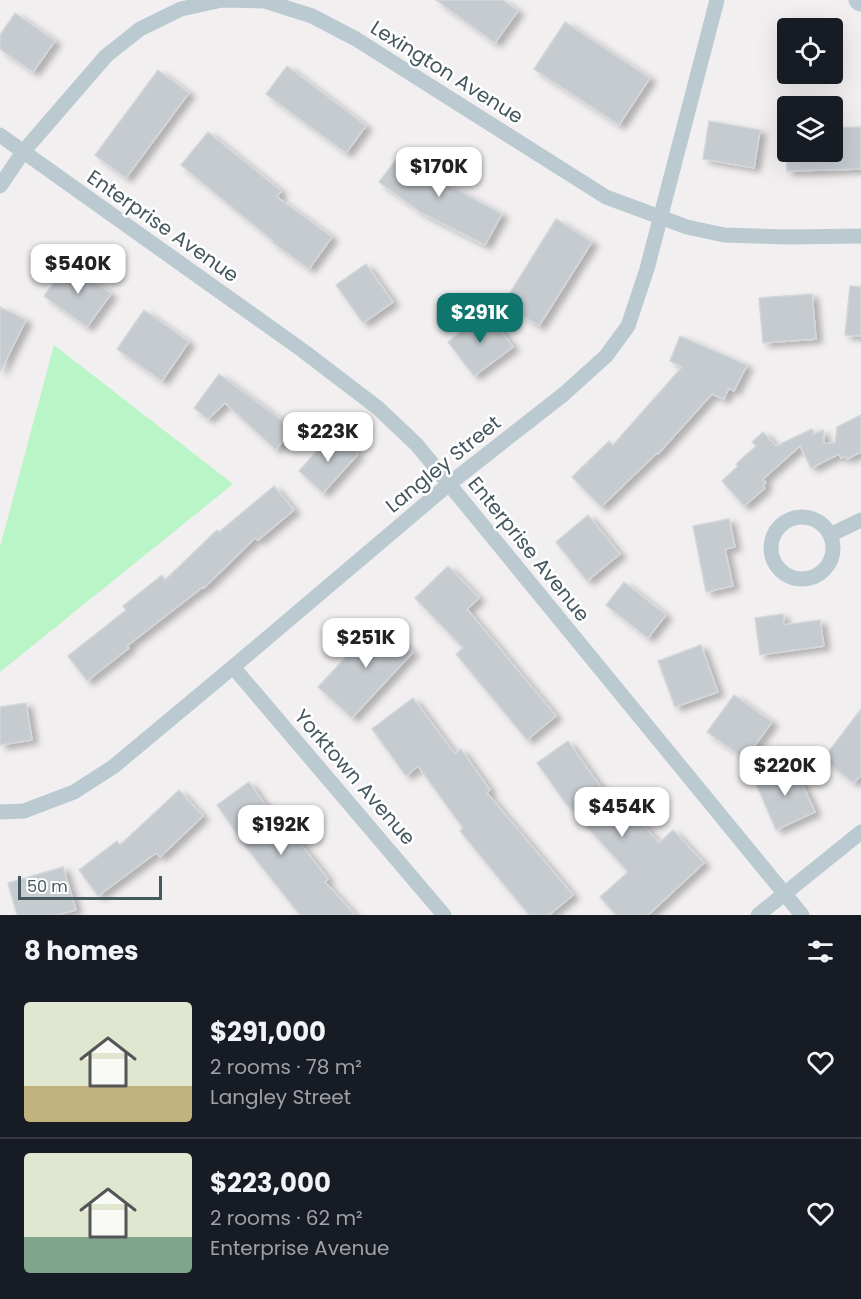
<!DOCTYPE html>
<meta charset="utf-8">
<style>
body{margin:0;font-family:Poppins,sans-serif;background:#242831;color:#f1f3f6;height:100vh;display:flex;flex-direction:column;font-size:22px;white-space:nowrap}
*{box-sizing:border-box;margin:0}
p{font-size:20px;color:#9ea1a6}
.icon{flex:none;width:33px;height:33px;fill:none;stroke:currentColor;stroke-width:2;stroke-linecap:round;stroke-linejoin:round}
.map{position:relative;height:915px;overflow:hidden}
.details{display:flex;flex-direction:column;background:#171b24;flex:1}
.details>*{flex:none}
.buttons{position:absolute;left:777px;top:18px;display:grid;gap:12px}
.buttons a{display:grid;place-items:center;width:66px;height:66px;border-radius:6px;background:#171b24;box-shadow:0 6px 24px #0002;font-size:30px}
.scale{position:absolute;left:18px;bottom:15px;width:144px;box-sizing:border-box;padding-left:6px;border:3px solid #45575f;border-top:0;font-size:16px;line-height:21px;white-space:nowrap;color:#45575f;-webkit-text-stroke:4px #fff;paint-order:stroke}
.price{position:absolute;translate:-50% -51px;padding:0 14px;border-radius:12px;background:#fff;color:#222;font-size:20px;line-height:39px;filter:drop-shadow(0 2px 3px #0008)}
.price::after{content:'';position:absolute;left:50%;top:36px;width:18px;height:14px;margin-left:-9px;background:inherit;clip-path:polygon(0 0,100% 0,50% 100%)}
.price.current{background:#0f766e;color:#fff}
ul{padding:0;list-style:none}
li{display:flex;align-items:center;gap:18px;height:150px;padding:0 24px}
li+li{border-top:2px solid #363941}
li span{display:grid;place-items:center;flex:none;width:168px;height:120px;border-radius:6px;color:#555}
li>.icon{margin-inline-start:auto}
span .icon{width:72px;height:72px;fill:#fffc;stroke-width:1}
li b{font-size:26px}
h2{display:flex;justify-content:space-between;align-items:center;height:72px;padding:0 24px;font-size:26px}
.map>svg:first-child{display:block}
.green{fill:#b9f5c7}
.building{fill:#c6cbd0;stroke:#d3d7dc;stroke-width:1.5;filter:url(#shadow)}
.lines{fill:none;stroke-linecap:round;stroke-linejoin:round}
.street{stroke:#bbcad0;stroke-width:15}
.secondary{stroke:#bbcbd6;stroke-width:21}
.labels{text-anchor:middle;stroke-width:5;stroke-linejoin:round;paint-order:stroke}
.street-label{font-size:20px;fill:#45575f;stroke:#fff}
</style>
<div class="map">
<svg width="861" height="915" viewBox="0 0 861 915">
<defs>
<filter id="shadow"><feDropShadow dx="6" dy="4" stdDeviation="3" flood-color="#0004"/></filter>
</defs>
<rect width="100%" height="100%" fill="#f2eff0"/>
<path class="green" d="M54,345L233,484L0,672V547Z"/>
<path class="building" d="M436,0H503L518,11L495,43Z
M15,13L55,41L33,72L0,49V35Z
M565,22L650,78L619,125L534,69Z
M287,66L366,126L346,153L266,94Z
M158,70L189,93L126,178L95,155Z
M709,121L760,130L754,168L703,159Z
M861,127V169L787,171L786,152H832V128Z
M208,132L281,191L277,197L332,237L309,269L272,242L273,241L181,165Z
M404,149L446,180L444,183L502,214L485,245L422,213L379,182Z
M556,219L592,242L539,326L503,304Z
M68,263L111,294L87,327L44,296Z
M366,264L393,302L363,323L336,285Z
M850,286L861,287V336L845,335Z
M812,294L816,339L763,343L759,298Z
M0,307L26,320L0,372Z
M144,310L189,342L162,381L117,349Z
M486,312L513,347L474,376L448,342Z
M680,336L747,365L734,391L729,388L724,399L712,394L658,454L657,453L601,507L572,477L609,441L613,445L682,367L670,361Z
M219,374L292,428L276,450L225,403L208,419L194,408Z
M861,415V452L847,459L846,456L841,458L839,454L811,468L800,446L763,479L766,483L763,486L765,488L744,506L722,481L738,466L736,464L756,446L752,442L763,432L776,446L812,429L814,433L812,435L823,430L824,443H835L837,427Z
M334,432L358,454L323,493L299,471Z
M274,486L294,510L258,540L255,538L204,588L203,587L127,646L129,648L87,681L68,656L126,610L123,606L142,591L162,575L165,580L217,530L219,532Z
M588,515L620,554L587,581L556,542Z
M729,519L735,547L725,549L733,586L706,592L693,526Z
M448,566L479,598L467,609L556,716L527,740L456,654L463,648L415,598Z
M624,582L666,615L648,638L606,605Z
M783,614L784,625L820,620L824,646L760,655L755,618Z
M380,620L413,652L352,718L318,687Z
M701,645L718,692L675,707L658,661Z
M734,695L772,722L745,759L707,732Z
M413,698L455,754L461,749L490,790L487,793L573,895L549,915H529L460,831L463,828L418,766L406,776L372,729Z
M26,703L32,740L0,745V707Z
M861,709V775L854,783L823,759Z
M568,741L607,796L613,791L659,843L673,830L704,863L648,915H616L600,897L628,872L567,805L537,763Z
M793,764L815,812L776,830L757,786V780Z
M249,782L289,839L294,835L328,879L325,882L355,915H300L246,847L217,805Z
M179,790L203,816L160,857L156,853L98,896L79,870L117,841L120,845Z
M63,867L76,910L57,915H17L8,883Z"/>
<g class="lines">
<path class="street" d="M0,135L302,350L378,408L417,445L802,915
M0,186L23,152L106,56L140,29L181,9L222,0L265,1L312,16L356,39L606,197L687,227L724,235L788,237L861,236
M771 548a31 31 0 1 1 62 0a31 31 0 1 1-62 0Z
M830,535L861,520
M233,667L444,915
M0,812L24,811L74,792L113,767L233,667L449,484L564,394L606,356L628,326L647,269L717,0
M758,915L861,832"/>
<path class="secondary" d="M859,0L861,1"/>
</g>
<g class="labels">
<g class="street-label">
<text transform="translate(447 72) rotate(32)" y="7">Lexington Avenue</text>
<text transform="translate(163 226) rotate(35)" y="7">Enterprise Avenue</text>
<text transform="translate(443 464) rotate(-39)" y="7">Langley Street</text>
<text transform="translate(529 549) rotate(51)" y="7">Enterprise Avenue</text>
<text transform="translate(355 777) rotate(49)" y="7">Yorktown Avenue</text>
</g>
</g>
</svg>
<div class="buttons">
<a><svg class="icon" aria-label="locate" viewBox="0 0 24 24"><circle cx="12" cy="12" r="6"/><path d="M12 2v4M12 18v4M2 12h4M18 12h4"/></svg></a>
<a><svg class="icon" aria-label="layers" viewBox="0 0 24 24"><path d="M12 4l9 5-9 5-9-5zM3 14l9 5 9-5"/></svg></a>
</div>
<div class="scale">50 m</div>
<b class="price" style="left:439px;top:198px">$170K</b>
<b class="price" style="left:78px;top:295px">$540K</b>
<b class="price current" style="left:480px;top:344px">$291K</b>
<b class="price" style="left:328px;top:463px">$223K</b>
<b class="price" style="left:366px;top:669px">$251K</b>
<b class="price" style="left:785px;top:797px">$220K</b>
<b class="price" style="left:622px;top:838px">$454K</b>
<b class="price" style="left:281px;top:856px">$192K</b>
</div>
<section class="details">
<h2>8 homes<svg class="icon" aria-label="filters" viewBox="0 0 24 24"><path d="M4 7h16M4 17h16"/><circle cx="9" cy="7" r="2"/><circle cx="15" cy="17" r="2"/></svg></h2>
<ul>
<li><span style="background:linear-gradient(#dfe7d0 70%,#c2b280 0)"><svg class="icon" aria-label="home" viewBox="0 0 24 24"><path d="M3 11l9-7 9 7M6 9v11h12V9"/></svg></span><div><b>$291,000</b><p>2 rooms · 78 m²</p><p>Langley Street</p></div><svg class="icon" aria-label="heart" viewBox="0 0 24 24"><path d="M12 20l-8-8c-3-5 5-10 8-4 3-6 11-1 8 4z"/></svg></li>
<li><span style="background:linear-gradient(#dfe7d0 70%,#7fa58c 0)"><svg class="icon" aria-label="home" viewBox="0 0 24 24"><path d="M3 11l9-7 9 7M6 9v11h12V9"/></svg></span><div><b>$223,000</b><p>2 rooms · 62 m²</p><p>Enterprise Avenue</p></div><svg class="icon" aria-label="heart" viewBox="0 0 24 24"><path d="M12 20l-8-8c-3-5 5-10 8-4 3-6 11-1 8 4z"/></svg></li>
</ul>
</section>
